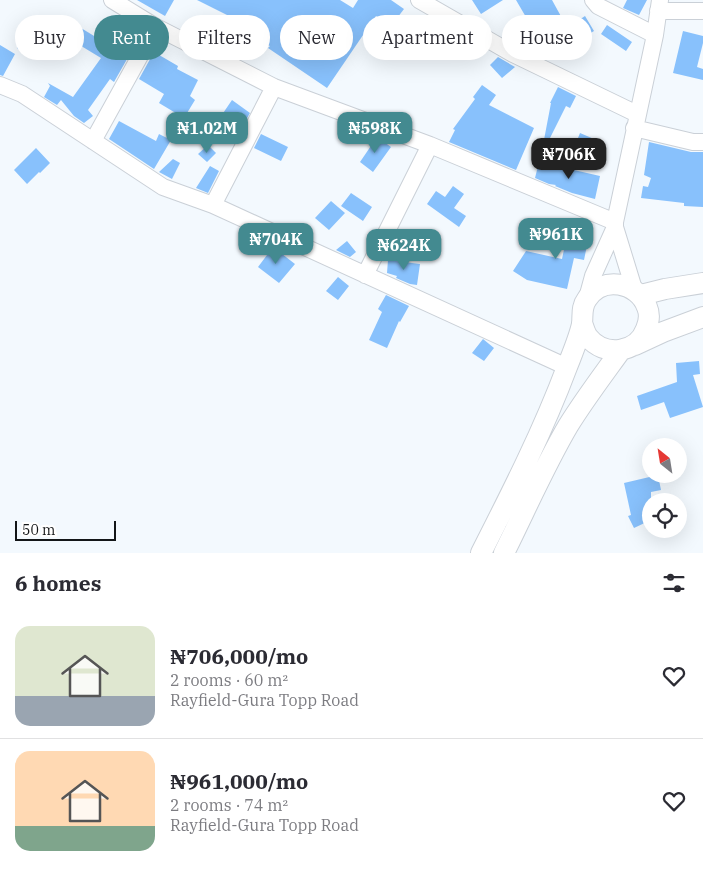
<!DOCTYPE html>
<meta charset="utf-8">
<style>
body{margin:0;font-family:"IBM Plex Serif",serif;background:#f7f7f7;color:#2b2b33;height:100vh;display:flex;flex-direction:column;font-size:19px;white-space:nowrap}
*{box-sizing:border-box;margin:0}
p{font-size:16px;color:#7c7c81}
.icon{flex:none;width:28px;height:28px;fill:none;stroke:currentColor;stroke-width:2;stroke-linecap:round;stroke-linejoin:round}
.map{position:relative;height:553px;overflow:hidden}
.sheet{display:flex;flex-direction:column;background:#fff;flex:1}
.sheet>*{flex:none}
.banner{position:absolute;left:15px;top:15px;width:674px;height:45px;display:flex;gap:10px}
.needle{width:32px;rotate:330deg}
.buttons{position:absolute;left:642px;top:438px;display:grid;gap:10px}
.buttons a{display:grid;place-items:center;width:45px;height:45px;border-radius:50%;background:#fff;box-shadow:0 5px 20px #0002;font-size:25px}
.scale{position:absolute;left:15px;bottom:12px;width:101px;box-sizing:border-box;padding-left:5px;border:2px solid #131618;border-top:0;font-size:14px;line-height:18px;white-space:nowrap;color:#131618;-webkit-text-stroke:4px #fff;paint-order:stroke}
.price{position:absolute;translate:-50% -42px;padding:0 11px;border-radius:10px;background:#438a90;color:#fff;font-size:16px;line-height:32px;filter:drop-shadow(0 1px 2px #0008)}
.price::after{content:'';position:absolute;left:50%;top:30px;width:15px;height:11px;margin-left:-8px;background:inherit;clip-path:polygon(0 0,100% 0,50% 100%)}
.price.on{background:#222;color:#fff}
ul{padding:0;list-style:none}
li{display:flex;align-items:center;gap:15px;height:125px;padding:0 15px}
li+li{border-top:1px solid #e1e1e2}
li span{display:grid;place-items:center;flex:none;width:140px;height:100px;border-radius:15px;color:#555}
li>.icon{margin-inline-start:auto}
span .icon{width:60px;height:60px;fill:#fffc;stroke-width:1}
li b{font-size:21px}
h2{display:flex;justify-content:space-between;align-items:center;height:60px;padding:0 15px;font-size:21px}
.chip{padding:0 18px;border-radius:22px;background:#fff;box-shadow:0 5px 20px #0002;font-size:18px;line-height:45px}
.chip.on{background:#438a90;color:#fff}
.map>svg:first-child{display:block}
.building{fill:#88c1fc}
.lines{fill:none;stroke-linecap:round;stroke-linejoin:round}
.minor-casing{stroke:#cad0d7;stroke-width:18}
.major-casing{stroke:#cad0d7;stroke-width:22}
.minor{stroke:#fff;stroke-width:16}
.major{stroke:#fff;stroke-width:20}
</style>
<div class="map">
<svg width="703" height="553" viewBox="0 0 703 553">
<rect width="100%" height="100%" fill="#f3f9fe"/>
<path class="building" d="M137,0H174L165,16Z
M197,0H340L353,8L358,0H391L404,9L391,26L376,16L327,88L268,48L270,46L241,34L245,24Z
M472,0H503L481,14Z
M516,0H552L563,20L565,18L570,26L585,16L594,31L563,50L549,28L537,36Z
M627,0H647L639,15L623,8Z
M130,25L143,31L114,82L110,79L88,110L93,116L84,123L74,116L61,100L57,105L44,97L50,86L48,83L73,97L101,58L73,41L81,28L117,50Z
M607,25L632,42L626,51L601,34Z
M28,28L43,36L35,50L33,49L27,57L17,48Z
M683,31L703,36V43L697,67L703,69V80L673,73Z
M0,45L15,54L3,76L0,75Z
M154,52L178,66L177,69L198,80L190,96L195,100L184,118L159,103L164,94L139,79Z
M498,57L515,67L502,78L490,65Z
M482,85L496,95L489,105L534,128L516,170L449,142L455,130L453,129L475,99L473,97Z
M558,87L576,96L570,108L566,106L546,146L543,145L551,103H550Z
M232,100L250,113L237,136L217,122Z
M119,121L156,141L159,134L171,140L154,169L109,139Z
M580,133L594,139L588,153L574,148Z
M261,134L288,147L281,161L254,148Z
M377,137L391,147L373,172L360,162Z
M649,142L691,152H703V207L684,206V203L641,198L643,186L648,187L651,178L644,175Z
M208,145L216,153L207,162L198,154Z
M36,148L50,163L40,173L39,172L27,184L14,170Z
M173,159L180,163L172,179L159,172Z
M539,162L600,176L595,199L572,193L555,186L556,185L549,184L535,178Z
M210,166L219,171L208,193L196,188Z
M453,186L464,194L454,208L466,216L459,227L427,204L436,191L445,197Z
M351,193L372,207L363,221L341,206Z
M331,201L345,213L329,230L315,218Z
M570,221L591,226L584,260L574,258L567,289L527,280L513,271L526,251L562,259Z
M347,241L356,252L350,257L336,250Z
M273,247L295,264L279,283L258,267Z
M388,260L420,264L417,285L410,284L396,278L397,276L387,273Z
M338,277L349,286L338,300L326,291Z
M386,295L409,306L400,322L399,321L387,348L369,340L382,312L378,309Z
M483,339L494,348L484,361L472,353Z
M699,361L700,374L693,375L703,407L670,418L664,402L641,410L637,396L677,382L676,363Z
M658,475L661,490L651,492V520L634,528L628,516L631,515L624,483Z"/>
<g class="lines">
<g class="minor-casing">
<path id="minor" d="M112,0L156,27L274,87L430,145L615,222
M419,0L513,54L637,114
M593,0L598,6L655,35
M658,11H703
M0,85L22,94L163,187L213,205L567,367
M634,128L693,142H703
M93,141L156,27
M213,205L274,87
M615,227L634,289
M365,275L430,145
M587,298L593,276L615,227V222L655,35L660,0"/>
</g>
<g class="major-casing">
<path id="major" d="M641,295L665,289L703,283
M635,345L663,332L703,317
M481,553C512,492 543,431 567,367C572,354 579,338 582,324C583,315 581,307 587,299C602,275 638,282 647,307C650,314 649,322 646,329C637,354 604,357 588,337C585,333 584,328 582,323
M504,553C525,511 544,467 568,426C584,400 603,375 621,350"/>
</g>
<use href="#minor" class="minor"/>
<use href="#major" class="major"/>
</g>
</svg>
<div class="buttons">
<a><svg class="needle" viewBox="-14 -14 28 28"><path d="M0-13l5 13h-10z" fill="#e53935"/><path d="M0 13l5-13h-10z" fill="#7c7c81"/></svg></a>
<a><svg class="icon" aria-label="locate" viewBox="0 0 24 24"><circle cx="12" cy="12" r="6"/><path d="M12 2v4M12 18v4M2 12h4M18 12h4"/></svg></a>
</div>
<div class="scale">50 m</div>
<b class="price" style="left:207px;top:154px">₦1.02M</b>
<b class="price" style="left:375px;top:154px">₦598K</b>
<b class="price on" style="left:569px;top:180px">₦706K</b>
<b class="price" style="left:556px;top:260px">₦961K</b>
<b class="price" style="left:276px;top:265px">₦704K</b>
<b class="price" style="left:404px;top:271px">₦624K</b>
<div class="banner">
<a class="chip">Buy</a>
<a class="chip on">Rent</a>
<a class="chip">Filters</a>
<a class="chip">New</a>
<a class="chip">Apartment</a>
<a class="chip">House</a>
</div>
</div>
<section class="sheet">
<h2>6 homes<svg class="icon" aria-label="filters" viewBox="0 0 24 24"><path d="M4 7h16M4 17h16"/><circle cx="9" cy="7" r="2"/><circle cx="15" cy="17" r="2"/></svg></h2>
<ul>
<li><span style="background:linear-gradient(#dfe7d0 70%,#9aa5b1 0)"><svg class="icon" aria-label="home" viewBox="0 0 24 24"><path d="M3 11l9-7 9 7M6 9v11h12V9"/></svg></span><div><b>₦706,000/mo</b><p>2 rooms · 60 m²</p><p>Rayfield-Gura Topp Road</p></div><svg class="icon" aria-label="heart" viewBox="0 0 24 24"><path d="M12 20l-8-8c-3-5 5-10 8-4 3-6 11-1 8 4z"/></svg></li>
<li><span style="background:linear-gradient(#ffd9b3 75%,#7fa58c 0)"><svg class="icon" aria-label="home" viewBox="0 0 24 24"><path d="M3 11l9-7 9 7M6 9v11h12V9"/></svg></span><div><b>₦961,000/mo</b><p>2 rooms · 74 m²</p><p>Rayfield-Gura Topp Road</p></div><svg class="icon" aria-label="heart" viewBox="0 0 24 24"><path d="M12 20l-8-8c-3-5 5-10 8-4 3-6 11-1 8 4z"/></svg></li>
</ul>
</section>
